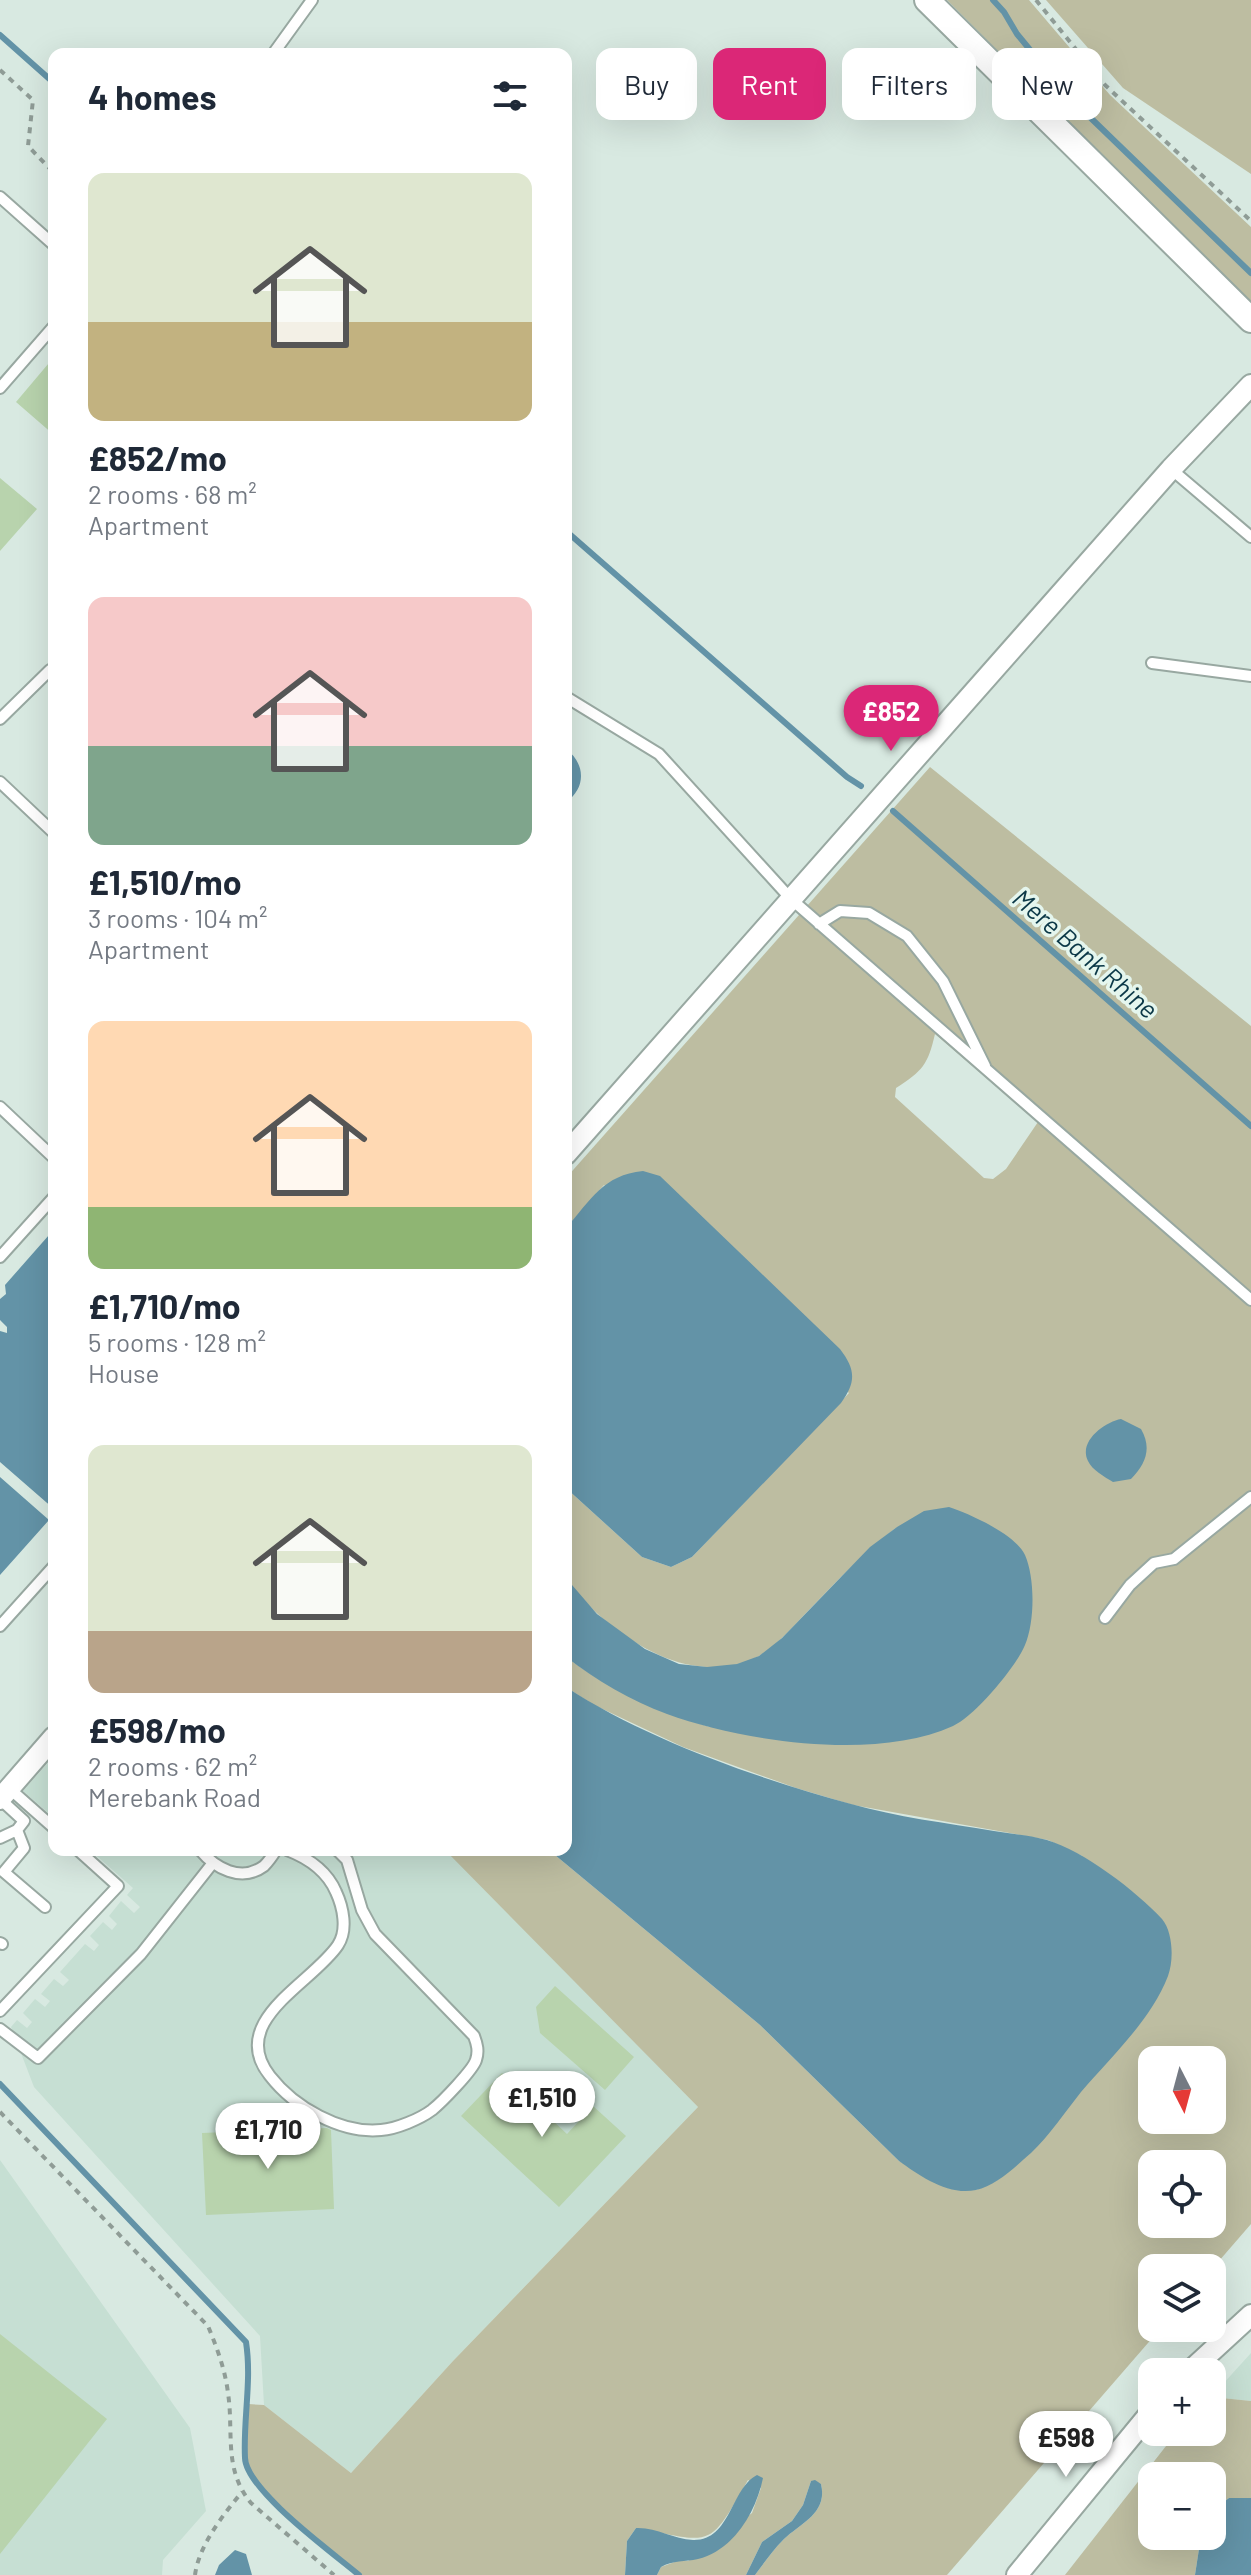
<!DOCTYPE html>
<meta charset="utf-8">
<style>
body{margin:0;font-family:Barlow,sans-serif;background:#f6f6f7;color:#1f2937;height:100vh;display:flex;flex-direction:column;font-size:30px;white-space:nowrap}
*{box-sizing:border-box;margin:0}
p{font-size:26px;color:#747a83}
.icon{flex:none;width:44px;height:44px;fill:none;stroke:currentColor;stroke-width:2;stroke-linecap:round;stroke-linejoin:round}
.map{position:relative;flex:1;overflow:hidden}
.drawer{position:absolute;left:48px;top:48px;width:524px;height:1808px;display:flex;flex-direction:column;background:#fff;border-radius:16px;box-shadow:0 8px 32px #0002}
.drawer>*{flex:none}
.top-card{position:absolute;left:596px;top:48px;width:534px;height:72px;display:flex;gap:16px}
.needle{width:52px;rotate:174deg}
.fabs{position:absolute;left:1138px;top:2046px;display:grid;gap:16px}
.fabs a{display:grid;place-items:center;width:88px;height:88px;border-radius:16px;background:#fff;box-shadow:0 8px 32px #0002;font-size:40px}
.price{position:absolute;translate:-50% -68px;padding:0 18px;border-radius:28px;background:#fff;color:#222;font-size:26px;line-height:52px;filter:drop-shadow(0 2px 4px #0008)}
.price::after{content:'';position:absolute;left:50%;top:48px;width:24px;height:18px;margin-left:-12px;background:inherit;clip-path:polygon(0 0,100% 0,50% 100%)}
.price.current{background:#db2777;color:#fff}
ul{padding:0;list-style:none}
li{display:grid;align-content:center;gap:16px;height:424px;padding:0 40px}
li span{display:grid;place-items:center;height:248px;border-radius:16px;color:#555}
li>.icon{margin-inline-start:auto}
span .icon{width:144px;height:144px;fill:#fffc;stroke-width:1}
li b{font-size:34px}
h2{display:flex;justify-content:space-between;align-items:center;height:96px;padding:0 40px;font-size:34px}
.tag{padding:0 28px;border-radius:16px;background:#fff;box-shadow:0 8px 32px #0002;font-size:28px;line-height:72px}
.tag.current{background:#db2777;color:#fff}
.map>svg:first-child{display:block}
.built{fill:#c6dfd3}
.green{fill:#bdbda1;fill-rule:evenodd}
.water{fill:#6393a7}
.lines{fill:none;stroke-linecap:round;stroke-linejoin:round}
.stream{stroke:#6393a7;stroke-width:6}
.building{fill:#b8d3ad}
.service-casing{stroke:#98a8a1;stroke-width:14}
.minor-casing{stroke:#98a8a1;stroke-width:24}
.tertiary-casing{stroke:#98a8a1;stroke-width:28}
.path{stroke:#8f9c96;stroke-width:4;stroke-dasharray:6 6;stroke-linecap:butt}
.service{stroke:#fff;stroke-width:10}
.minor{stroke:#fff;stroke-width:20}
.tertiary{stroke:#fff;stroke-width:24}
.labels{text-anchor:middle;stroke-width:7;stroke-linejoin:round;paint-order:stroke}
.water-label{font-size:26px;font-style:italic;fill:#0b3847;stroke:#e5f6ee}
</style>
<div class="map">
<svg width="1251" height="2575" viewBox="0 0 1251 2575">
<rect width="100%" height="100%" fill="#d8e9e1"/>
<path class="built" d="M54,1756V1818L23,1791Z
M90,1850H446L698,2107L453,2361L351,2473L264,2405L260,2336L34,2087L11,2027L17,2020L27,2028L32,2022L23,2013L35,1999L45,2007L50,2001L41,1994L54,1979L63,1986L69,1980L60,1972L85,1944L94,1951L99,1945L90,1936L103,1922L112,1930L117,1924L109,1916L121,1901L134,1913L140,1907L127,1895L133,1888Z
M0,2160L190,2428L206,2511L163,2560L162,2575H0Z
M1251,2353V2401L1212,2397V2396Z"/>
<path class="green" d="M947,0H1029L1110,95L1251,227V303Z
M1046,0H1251V174L1123,88Z
M930,767L1251,1026V2224L1212,2269L1152,2268V2328H1161L947,2575H755C764,2563 773,2550 784,2539C801,2523 828,2513 821,2484L811,2481L803,2505L792,2521L762,2542L746,2575H657L661,2567L680,2560L688,2561L752,2513L761,2488L748,2480C708,2550 714,2543 636,2528L627,2541L625,2575H359C332,2552 250,2493 245,2461C242,2444 247,2422 248,2404L264,2405L351,2473L453,2361L698,2107L445,1850H549L760,2025L899,2161L951,2189L976,2190L999,2179L1082,1856L1048,1840L853,1805L796,1788L683,1747L592,1704L566,1687V1657C610,1690 658,1711 710,1727L897,1527C864,1552 837,1581 808,1611C793,1626 778,1645 759,1656C728,1673 690,1669 659,1655C624,1639 588,1610 566,1578V1488L642,1557L671,1567L692,1557L849,1393L604,1185L566,1228V1178ZM935,1034L1038,1122L1006,1169L993,1179L984,1178L895,1097L896,1088C923,1071 928,1064 935,1034ZM1152,2060H1212V2120H1152ZM1152,2164H1212V2224H1152Z
M1212,2397L1251,2401V2498H1229L1212,2511V2476H1152V2536H1201L1195,2575H1065L1177,2432H1212Z"/>
<path class="water" d="M566,749C586,764 586,788 566,802Z
M643,1171L660,1176L840,1349C856,1370 856,1382 841,1403L692,1557L671,1567L642,1557L566,1488V1228C591,1200 603,1175 643,1171Z
M49,1235L54,1239V1509L0,1462V1331L7,1333V1327L0,1320V1299L6,1294L5,1285Z
M1121,1419L1141,1429C1152,1448 1146,1464 1131,1479L1113,1482C1105,1477 1092,1470 1088,1461C1078,1441 1105,1422 1121,1419Z
M0,1477L49,1520L0,1575Z
M949,1507C970,1514 1015,1534 1025,1555C1035,1578 1035,1621 1025,1645C1016,1667 975,1716 953,1726C876,1761 745,1742 667,1714C631,1701 596,1680 566,1657V1578L597,1614L645,1649L679,1664L707,1667L737,1664L759,1656L782,1638L870,1547L897,1527L924,1511Z
M566,1687C645,1739 759,1779 851,1804C897,1817 946,1823 994,1831C1011,1834 1030,1835 1047,1840C1084,1851 1136,1891 1162,1919C1173,1932 1174,1960 1168,1976C1151,2020 1111,2057 1081,2092C1065,2112 1050,2135 1031,2153C1016,2166 996,2186 976,2190C948,2196 920,2176 899,2161L760,2025L549,1850H566Z
M757,2475L763,2478C756,2512 734,2550 698,2559C685,2562 673,2560 661,2567L657,2575H625L627,2541L636,2528C656,2527 673,2539 693,2540C731,2541 730,2489 757,2475Z
M815,2480L821,2484C828,2513 801,2523 784,2539C773,2550 764,2563 755,2575H746L762,2542L792,2521L803,2505L811,2481Z
M1229,2498H1251V2575H1195L1201,2536H1212V2511Z
M235,2550L246,2554L252,2575H215L219,2565Z"/>
<g class="lines">
<path class="stream" d="M993,0L1004,12L1017,34L1068,96L1251,273
M0,35L54,83
M566,531L847,777L861,786
M893,811L1251,1126
M0,2084L246,2342C252,2381 243,2419 245,2458C246,2490 333,2553 359,2575"/>
</g>
<path class="building" d="M54,357V435L16,402Z
M0,478L37,509L0,551Z
M555,1986L634,2057L605,2090L540,2033L536,2007Z
M502,2073L567,2134L593,2106L626,2136L559,2207L461,2116Z
M327,2128L331,2130L334,2209L206,2215L202,2133Z
M0,2334L107,2419L0,2554Z"/>
<g class="lines">
<g class="service-casing">
<path id="service" d="M273,54L312,0
M0,197L54,245
M0,388L54,326
M1171,469L1251,537
M1152,663L1251,676
M566,697L659,754L791,899L1251,1300
M0,719L50,670H54
M0,782L54,833
M819,924L840,911L869,913L907,936L943,981L985,1066
M0,1107L54,1158
M0,1257L54,1197
M1105,1618L1130,1585L1154,1563L1174,1559L1251,1497
M0,1626L54,1566
M10,1789L54,1828
M17,1830L24,1848L4,1872L45,1907
M0,1838L17,1830L24,1821L0,1799
M200,1850C215,1868 241,1883 264,1866C268,1862 273,1855 276,1850
M287,1850C308,1858 327,1871 336,1892C343,1907 348,1930 338,1945C313,1983 226,2021 270,2076C294,2107 341,2134 381,2130C396,2129 420,2119 432,2110C442,2102 473,2070 476,2060C479,2051 477,2044 474,2036L375,1934L362,1910L347,1860L337,1850
M0,1943L2,1944
M0,2011L118,1886L78,1850
M0,2029L38,2058L141,1954L212,1864"/>
</g>
<g class="minor-casing">
<path id="minor" d="M566,1154L1171,469L1251,385
M0,1799L54,1737
M1189,2372L1251,2315
M1017,2575L1152,2411"/>
</g>
<g class="tertiary-casing">
<path id="tertiary" d="M927,0L1251,320"/>
</g>
<path class="path" d="M1036,0L1105,85L1251,221
M0,70L33,100L28,146L54,173
M0,2112L208,2326C217,2348 225,2369 228,2393C234,2433 223,2469 251,2503L334,2575
M195,2575C199,2545 223,2515 242,2492"/>
<use href="#service" class="service"/>
<use href="#minor" class="minor"/>
<use href="#tertiary" class="tertiary"/>
</g>
<g class="labels">
<g class="water-label">
<text transform="translate(1085 954) rotate(41)" y="9">Mere Bank Rhine</text>
</g>
</g>
</svg>
<div class="fabs">
<a><svg class="needle" viewBox="-14 -14 28 28"><path d="M0-13l5 13h-10z" fill="#e53935"/><path d="M0 13l5-13h-10z" fill="#747a83"/></svg></a>
<a><svg class="icon" aria-label="locate" viewBox="0 0 24 24"><circle cx="12" cy="12" r="6"/><path d="M12 2v4M12 18v4M2 12h4M18 12h4"/></svg></a>
<a><svg class="icon" aria-label="layers" viewBox="0 0 24 24"><path d="M12 4l9 5-9 5-9-5zM3 14l9 5 9-5"/></svg></a>
<a>+</a>
<a>−</a>
</div>
<b class="price current" style="left:891px;top:753px">£852</b>
<b class="price" style="left:542px;top:2139px">£1,510</b>
<b class="price" style="left:268px;top:2171px">£1,710</b>
<b class="price" style="left:1066px;top:2479px">£598</b>
<div class="top-card">
<a class="tag">Buy</a>
<a class="tag current">Rent</a>
<a class="tag">Filters</a>
<a class="tag">New</a>
</div>
<section class="drawer">
<h2>4 homes<svg class="icon" aria-label="filters" viewBox="0 0 24 24"><path d="M4 7h16M4 17h16"/><circle cx="9" cy="7" r="2"/><circle cx="15" cy="17" r="2"/></svg></h2>
<ul>
<li><span style="background:linear-gradient(#dfe7d0 60%,#c2b280 0)"><svg class="icon" aria-label="home" viewBox="0 0 24 24"><path d="M3 11l9-7 9 7M6 9v11h12V9"/></svg></span><div><b>£852/mo</b><p>2 rooms · 68 m²</p><p>Apartment</p></div></li>
<li><span style="background:linear-gradient(#f6c9c9 60%,#7fa58c 0)"><svg class="icon" aria-label="home" viewBox="0 0 24 24"><path d="M3 11l9-7 9 7M6 9v11h12V9"/></svg></span><div><b>£1,510/mo</b><p>3 rooms · 104 m²</p><p>Apartment</p></div></li>
<li><span style="background:linear-gradient(#ffd9b3 75%,#8fb573 0)"><svg class="icon" aria-label="home" viewBox="0 0 24 24"><path d="M3 11l9-7 9 7M6 9v11h12V9"/></svg></span><div><b>£1,710/mo</b><p>5 rooms · 128 m²</p><p>House</p></div></li>
<li><span style="background:linear-gradient(#dfe7d0 75%,#b9a48a 0)"><svg class="icon" aria-label="home" viewBox="0 0 24 24"><path d="M3 11l9-7 9 7M6 9v11h12V9"/></svg></span><div><b>£598/mo</b><p>2 rooms · 62 m²</p><p>Merebank Road</p></div></li>
</ul>
</section>
</div>
